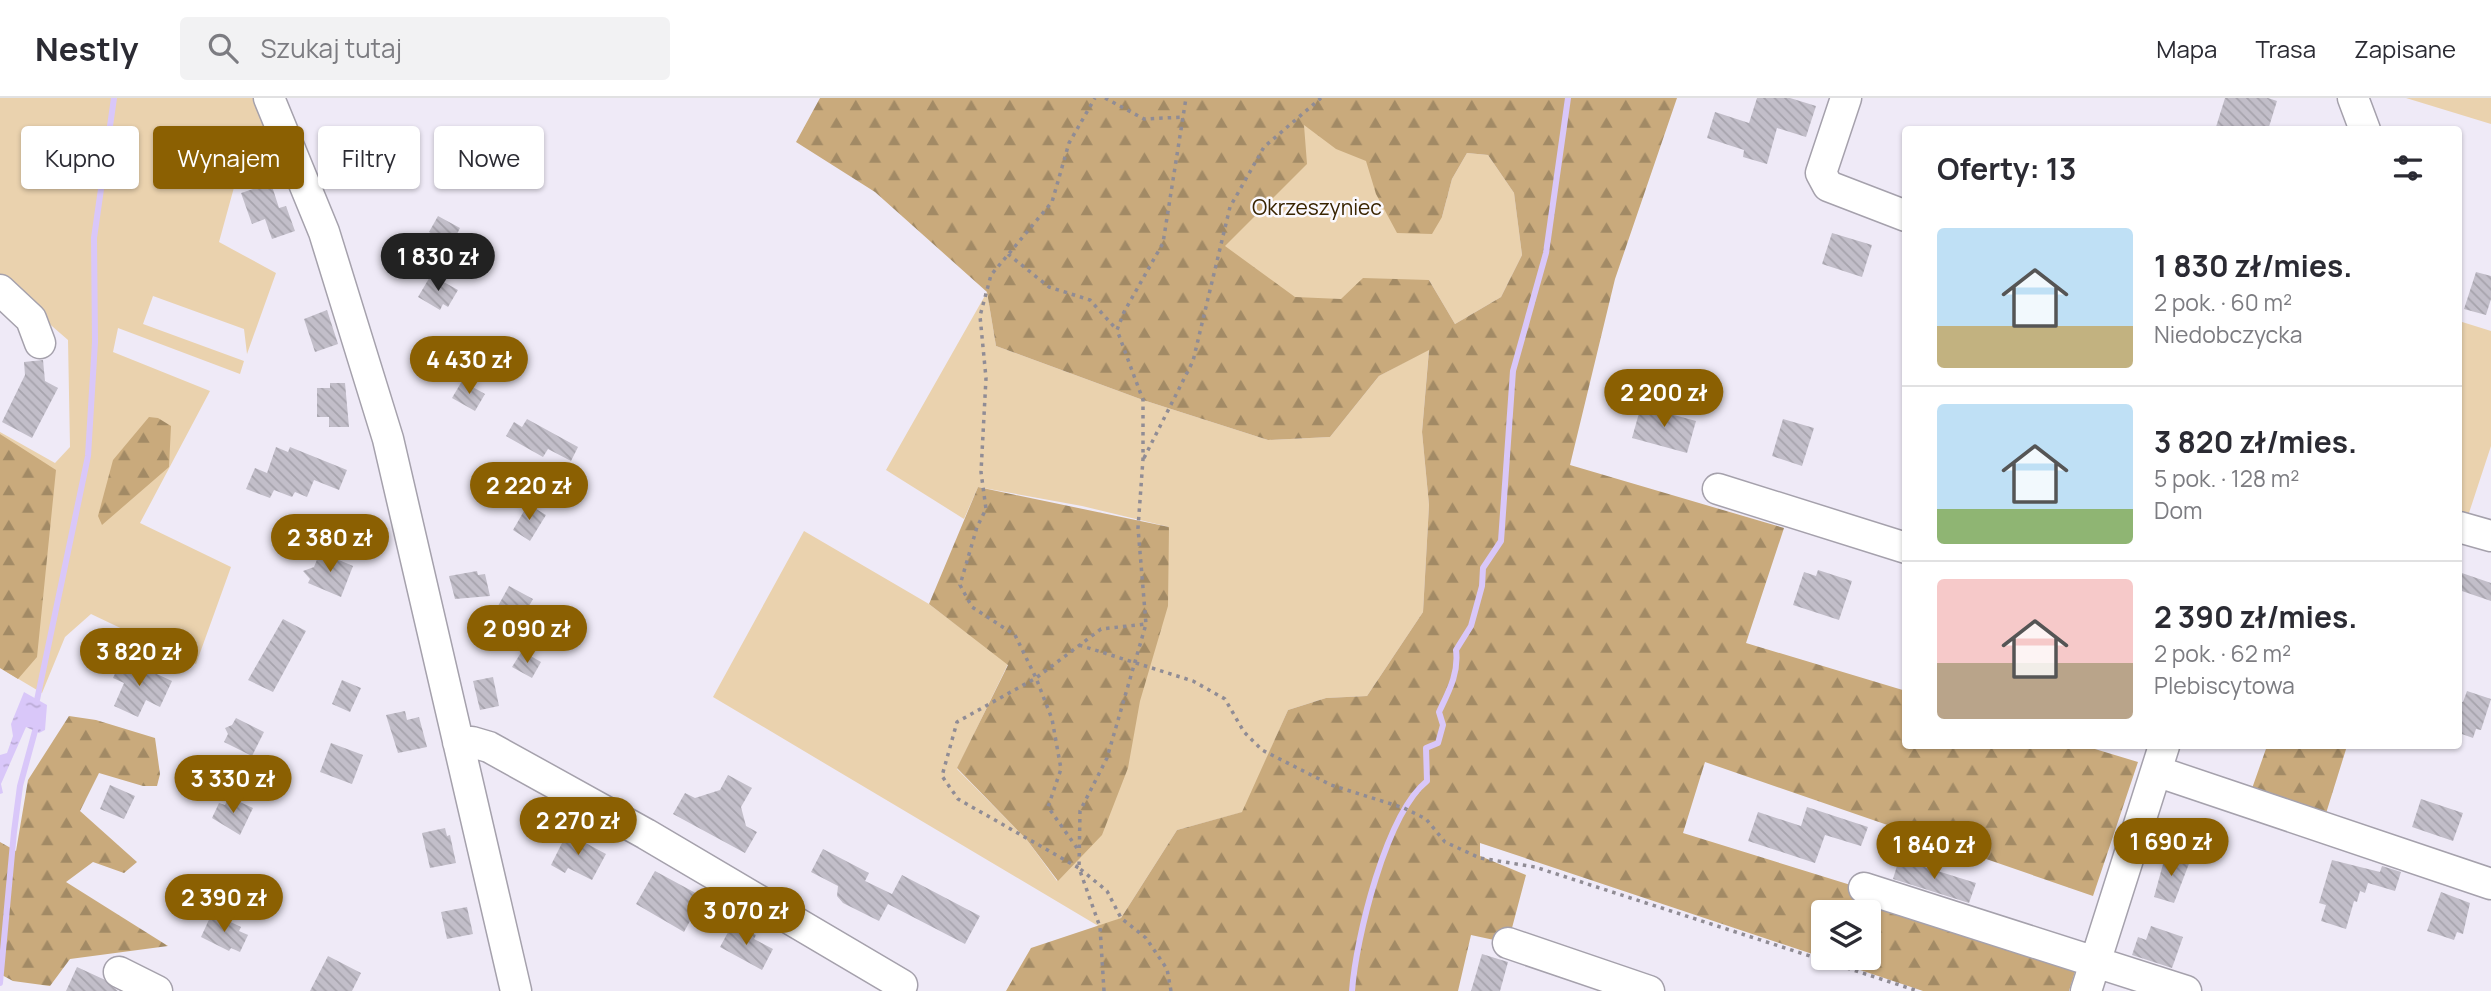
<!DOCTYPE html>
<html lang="pl">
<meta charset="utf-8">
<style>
body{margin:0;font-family:Manrope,sans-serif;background:#f2f2f3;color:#2b2b33;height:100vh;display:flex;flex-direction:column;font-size:26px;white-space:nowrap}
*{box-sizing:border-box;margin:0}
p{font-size:23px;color:#7c7c81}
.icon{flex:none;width:38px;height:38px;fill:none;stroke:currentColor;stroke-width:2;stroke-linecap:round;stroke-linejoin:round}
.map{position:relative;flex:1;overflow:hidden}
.panel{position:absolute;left:1902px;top:28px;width:560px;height:623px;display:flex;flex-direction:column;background:#fff;border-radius:7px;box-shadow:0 2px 5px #0004}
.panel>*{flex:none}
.guide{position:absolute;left:21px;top:28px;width:665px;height:63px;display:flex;gap:14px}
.controls{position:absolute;left:1811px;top:802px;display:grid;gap:14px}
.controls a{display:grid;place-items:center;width:70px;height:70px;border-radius:7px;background:#fff;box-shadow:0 2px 5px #0004;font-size:35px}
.price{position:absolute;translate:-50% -60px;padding:0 16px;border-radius:24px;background:#8b6002;color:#fff;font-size:23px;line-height:46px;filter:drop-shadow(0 2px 4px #0008)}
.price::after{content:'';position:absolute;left:50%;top:42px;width:21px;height:16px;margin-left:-10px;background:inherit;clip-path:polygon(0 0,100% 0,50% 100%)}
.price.active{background:#222;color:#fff}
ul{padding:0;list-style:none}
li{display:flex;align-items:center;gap:21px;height:175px;padding:0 35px}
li+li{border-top:2px solid #e1e1e2}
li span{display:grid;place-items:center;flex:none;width:196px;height:140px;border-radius:7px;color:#555}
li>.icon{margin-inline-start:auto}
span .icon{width:84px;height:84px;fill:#fffc;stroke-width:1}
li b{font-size:30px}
h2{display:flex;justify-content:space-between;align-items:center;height:84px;padding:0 35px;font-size:30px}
.chip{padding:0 24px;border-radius:7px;background:#fff;box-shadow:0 2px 5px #0004;font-size:24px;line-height:63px}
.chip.active{background:#8b6002;color:#fff}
header{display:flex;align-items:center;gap:42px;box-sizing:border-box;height:98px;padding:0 35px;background:#fff;border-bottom:2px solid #e1e1e2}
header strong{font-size:33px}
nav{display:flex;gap:38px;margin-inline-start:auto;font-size:24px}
.search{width:490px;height:63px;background:#f2f2f3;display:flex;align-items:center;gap:18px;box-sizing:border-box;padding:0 24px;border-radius:7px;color:#7c7c81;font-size:26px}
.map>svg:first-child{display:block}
.green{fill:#ead2ae}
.forest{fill:url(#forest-firs);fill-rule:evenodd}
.water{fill:url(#water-ripples)}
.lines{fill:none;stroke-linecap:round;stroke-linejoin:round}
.stream{stroke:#d9c7f9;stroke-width:6}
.building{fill:url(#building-back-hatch)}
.minor-casing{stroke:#a5a1ac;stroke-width:33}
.path{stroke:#908c95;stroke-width:3.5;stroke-dasharray:3.5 5;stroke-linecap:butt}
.minor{stroke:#fff;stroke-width:30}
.labels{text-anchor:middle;stroke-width:5;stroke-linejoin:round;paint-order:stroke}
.park-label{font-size:21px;fill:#392400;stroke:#fbf9fe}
</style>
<header>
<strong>Nestly</strong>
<div class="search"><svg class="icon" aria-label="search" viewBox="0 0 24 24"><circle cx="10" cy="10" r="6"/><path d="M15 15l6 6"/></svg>Szukaj tutaj</div>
<nav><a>Mapa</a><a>Trasa</a><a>Zapisane</a></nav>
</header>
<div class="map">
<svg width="2491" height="893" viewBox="0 0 2491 893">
<defs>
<pattern id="forest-firs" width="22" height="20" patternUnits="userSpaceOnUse" patternTransform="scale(1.75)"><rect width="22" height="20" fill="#c9aa7c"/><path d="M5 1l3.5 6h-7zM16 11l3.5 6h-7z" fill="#a28a65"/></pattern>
<pattern id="water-ripples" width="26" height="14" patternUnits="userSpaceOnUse" patternTransform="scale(1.75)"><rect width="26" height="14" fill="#d9c7f9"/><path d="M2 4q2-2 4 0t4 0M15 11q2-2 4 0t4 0" fill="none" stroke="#baaad5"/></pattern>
<pattern id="building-back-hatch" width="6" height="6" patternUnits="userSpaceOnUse" patternTransform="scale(1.75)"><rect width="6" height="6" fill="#c2bec9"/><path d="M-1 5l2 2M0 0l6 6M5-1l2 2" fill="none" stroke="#a6a3ac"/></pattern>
</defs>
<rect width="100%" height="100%" fill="#efeaf7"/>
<path class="green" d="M0,0H256L283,64L244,53L219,144L276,175L247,256L244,231L153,198L143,226L244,263L240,276L118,230L113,254L210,293L140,425L231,469L196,566L91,516L65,539L42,595L0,570V334L55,365L70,349L68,242L0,183Z
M1476,0L1434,106L1442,119L1452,81L1467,55L1488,57L1514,95L1522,157L1501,199L1455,226L1429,182L1363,273L1184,172L1229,36Z
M2406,0H2491V26Z
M987,194L996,248L1143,302L1268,342L1330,339L1379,278L1429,251L1422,334L1429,407L1423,514L1367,598L1326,600L1288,612L1243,714L1177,732L1121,820L1100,829L713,599L804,433L929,506L1008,566L957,671L1027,742L1057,783L1125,677L1169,429L1082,408L978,389L964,421L886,372Z
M2459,223L2491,233V348L2467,421L2459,419Z"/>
<path class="forest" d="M820,0H1677L1615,181L1570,367L1784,430L1746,545L1906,593V648H2085L2138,664L2093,798L1705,664L1683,735L2080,858L2069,893H1923L1480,745V758L1526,777L1508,845L1471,837L1458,893H1006L1031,850L1121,820L1177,732L1242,714L1288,612L1326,600L1367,598L1423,514L1429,407L1422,334L1429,252L1379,278L1330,339L1268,342L1143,302L996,248L987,194L875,94L796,44ZM1304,27L1336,51L1366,63L1376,96L1397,135L1432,136L1442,119L1452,81L1467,55L1488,57L1514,95L1522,157L1501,199L1455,226L1429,182L1363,180L1341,201L1295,199L1225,148L1307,66ZM1824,814H1869V859H1824Z
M149,319L158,320L171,328L169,369L102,427L98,418L113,362Z
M0,336L56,372L37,559L18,581L0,570Z
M978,389L1169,429L1168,508L1140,603L1128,670L1102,737L1058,783L1027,742L957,670L1008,567L929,506Z
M69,618L96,622L155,640L160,676L157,688H143L99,675L80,713L137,764L124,775L93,764L66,784L168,848L70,861L50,888L13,883L0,876V744L16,753L28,682Z
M2267,648H2347L2323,725L2249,699Z"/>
<path class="water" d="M24,594L47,607L45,632L39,635L26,629L1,686L3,695L0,696V657L7,655L13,638L11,626Z"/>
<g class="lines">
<path class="stream" d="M37,602L88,358L95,244L94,140L114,0
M0,885L14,734L20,688L35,633
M1352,893C1356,840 1386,716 1427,683L1426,650L1438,645L1443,627L1439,614C1449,593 1459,575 1456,552L1471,528L1482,488L1483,470L1501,443L1513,273L1546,155L1568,0"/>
</g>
<path class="building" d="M1757,0H1790L1816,8L1806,39L1777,30L1767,66L1743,59L1744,52L1707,40L1715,14L1749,25Z
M2225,0H2268L2277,3L2268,32H2215Z
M271,85L279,110L286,108L295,133L272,141L265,121L252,126L241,95Z
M438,118L460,130L452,146L429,134Z
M1832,135L1872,147L1862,179L1822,166Z
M2476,174L2491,178V201L2486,217L2464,211Z
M431,177L458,192L448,209L443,206L440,212L418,199Z
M327,212L338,246L315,254L304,221Z
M43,262L45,283L58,290L32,340L2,324L25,277L24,264Z
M462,283L485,296L475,313L452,300Z
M330,285H345L349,329H329V319H317V290H330Z
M1641,308L1696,323L1687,355L1632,340Z
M527,321L578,349L571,363L548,351L543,359L506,338L514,324L522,329Z
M1783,321L1814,330L1802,368L1772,358Z
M276,349L288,354L290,349L347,372L339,392L314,382L307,399L295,394L292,399L274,392L270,400L246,391L255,370L267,375Z
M528,406L546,417L530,443L513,432Z
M320,454L353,468L341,499L308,485L310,481L303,473L314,469Z
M1818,472L1852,483L1839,522L1793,507L1804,474L1816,478Z
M477,473L478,477L485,476L490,498L455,501L449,478Z
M2459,474L2491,485V503L2459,492Z
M509,488L533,501L521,522L498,508Z
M283,521L306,533L273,594L248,582Z
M522,553L541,564L532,580L512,569Z
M122,560L172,583L160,609L146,602L138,619L114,608L124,585L113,580Z
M493,579L499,608L480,612L473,583Z
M342,582L361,590L350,614L332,606Z
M2467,593L2491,601L2481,632L2476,631L2473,640L2459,635V603L2463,604Z
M405,613L407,622L419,619L427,649L398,655L386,617Z
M236,620L264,634L252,658L224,644L228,636L225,630L232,627Z
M331,645L363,657L352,686L320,674Z
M728,677L752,690L741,709L746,728L757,734L745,755L673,716L685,695L695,700L720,692Z
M110,687L135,698L124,721L100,711Z
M229,699L253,710L240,737L212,720L219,705L225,707Z
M2421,701L2463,715L2453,743L2412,729Z
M1807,709L1868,729L1861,748L1825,737L1815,765L1748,743L1758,714L1801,728Z
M445,730L447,738L450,737L456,765L430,770L422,735Z
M567,735L606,756L592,782L568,770L565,775L551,767Z
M823,751L869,775L865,783L892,796L902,777L980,818L965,846L888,806L879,823L843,805L837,798L838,788L811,774Z
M2166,755L2190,763L2174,805L2154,799Z
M1899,761L1976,785L1969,805L1893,781Z
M2332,762L2380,774L2382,768L2401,774L2395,793L2368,785L2365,795L2360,793L2357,804L2354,803L2346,831L2321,823L2326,807L2319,805Z
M655,773L703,799L684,834L636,806Z
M2441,794L2470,805L2463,836L2457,834L2454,842L2427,833Z
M467,809L473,836L447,841L441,814Z
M212,815L241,829L239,833L248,837L240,854L231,850L229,853L201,839Z
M733,825L756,837L754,841L773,851L762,872L720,849Z
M2151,828L2183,839L2172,870L2132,857L2138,839L2146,842Z
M1482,856L1508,864L1500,893H1471Z
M328,858L361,875L352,893H310Z
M77,869L103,881L118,893H66Z"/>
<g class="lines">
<g class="minor-casing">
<path id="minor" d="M269,0L324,134L388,341L516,893
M1846,0L1821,75L1828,88L1906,118
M2353,0L2365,32
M0,192L31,221L40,245
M1718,391L1906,450
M2459,429L2491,438
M458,644H472L489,649L646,736L902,887
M2156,673L2491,786
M1864,790L2186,893
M1508,845L1649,893
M119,874L157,893
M2086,893L2164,648"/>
</g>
<path class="path" d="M1105,0L1144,21L1184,19
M1008,156L1049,189L1090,202L1117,232
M1144,360L1193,263L1230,109L1264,49L1321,0
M1079,547L1193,583L1225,601L1244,634L1262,652L1331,687L1404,710L1426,721L1445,744L1480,760L1535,769L1918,893
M1077,750L1048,709L1061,671L1052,621L1036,580L1015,537L972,509L960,487L977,429L986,411L981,374L986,280L980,218L991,177L1052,104L1069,45L1095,0
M1104,893L1100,829L1079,770L958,701L942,678L957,624L1036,580L1101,531L1146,526
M1171,893L1167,871L1146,840L1121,820L1107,793L1079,770L1080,713L1107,660L1146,526L1138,430L1143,361V302L1117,232L1124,214L1163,145L1186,0"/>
<use href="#minor" class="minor"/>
</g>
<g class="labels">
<g class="park-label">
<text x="1317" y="117">Okrzeszyniec</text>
</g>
</g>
</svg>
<div class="controls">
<a><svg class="icon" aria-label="layers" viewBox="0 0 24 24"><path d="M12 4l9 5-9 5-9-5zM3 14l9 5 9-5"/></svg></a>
</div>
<b class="price active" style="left:438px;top:195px">1 830 zł</b>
<b class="price" style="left:469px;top:298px">4 430 zł</b>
<b class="price" style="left:1664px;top:331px">2 200 zł</b>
<b class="price" style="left:529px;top:424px">2 220 zł</b>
<b class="price" style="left:330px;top:476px">2 380 zł</b>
<b class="price" style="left:527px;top:567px">2 090 zł</b>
<b class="price" style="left:139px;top:590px">3 820 zł</b>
<b class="price" style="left:233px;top:717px">3 330 zł</b>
<b class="price" style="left:578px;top:759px">2 270 zł</b>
<b class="price" style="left:2171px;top:780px">1 690 zł</b>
<b class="price" style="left:1934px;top:783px">1 840 zł</b>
<b class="price" style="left:224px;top:836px">2 390 zł</b>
<b class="price" style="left:746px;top:849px">3 070 zł</b>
<div class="guide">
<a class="chip">Kupno</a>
<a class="chip active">Wynajem</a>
<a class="chip">Filtry</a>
<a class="chip">Nowe</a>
</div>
<section class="panel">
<h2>Oferty: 13<svg class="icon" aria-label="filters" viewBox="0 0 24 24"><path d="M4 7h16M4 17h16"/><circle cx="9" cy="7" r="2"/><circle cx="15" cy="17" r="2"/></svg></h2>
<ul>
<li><span style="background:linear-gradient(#bfe0f5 70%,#c2b280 0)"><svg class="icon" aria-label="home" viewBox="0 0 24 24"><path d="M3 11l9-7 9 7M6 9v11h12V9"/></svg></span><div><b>1 830 zł/mies.</b><p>2 pok. · 60 m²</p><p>Niedobczycka</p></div></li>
<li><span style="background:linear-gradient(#bfe0f5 75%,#8fb573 0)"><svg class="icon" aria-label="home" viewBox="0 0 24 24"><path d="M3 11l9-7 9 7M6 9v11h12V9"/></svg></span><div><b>3 820 zł/mies.</b><p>5 pok. · 128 m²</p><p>Dom</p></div></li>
<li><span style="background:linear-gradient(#f6c9c9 60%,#b9a48a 0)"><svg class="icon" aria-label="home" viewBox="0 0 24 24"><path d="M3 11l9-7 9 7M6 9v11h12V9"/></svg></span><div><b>2 390 zł/mies.</b><p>2 pok. · 62 m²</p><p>Plebiscytowa</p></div></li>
</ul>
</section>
</div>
